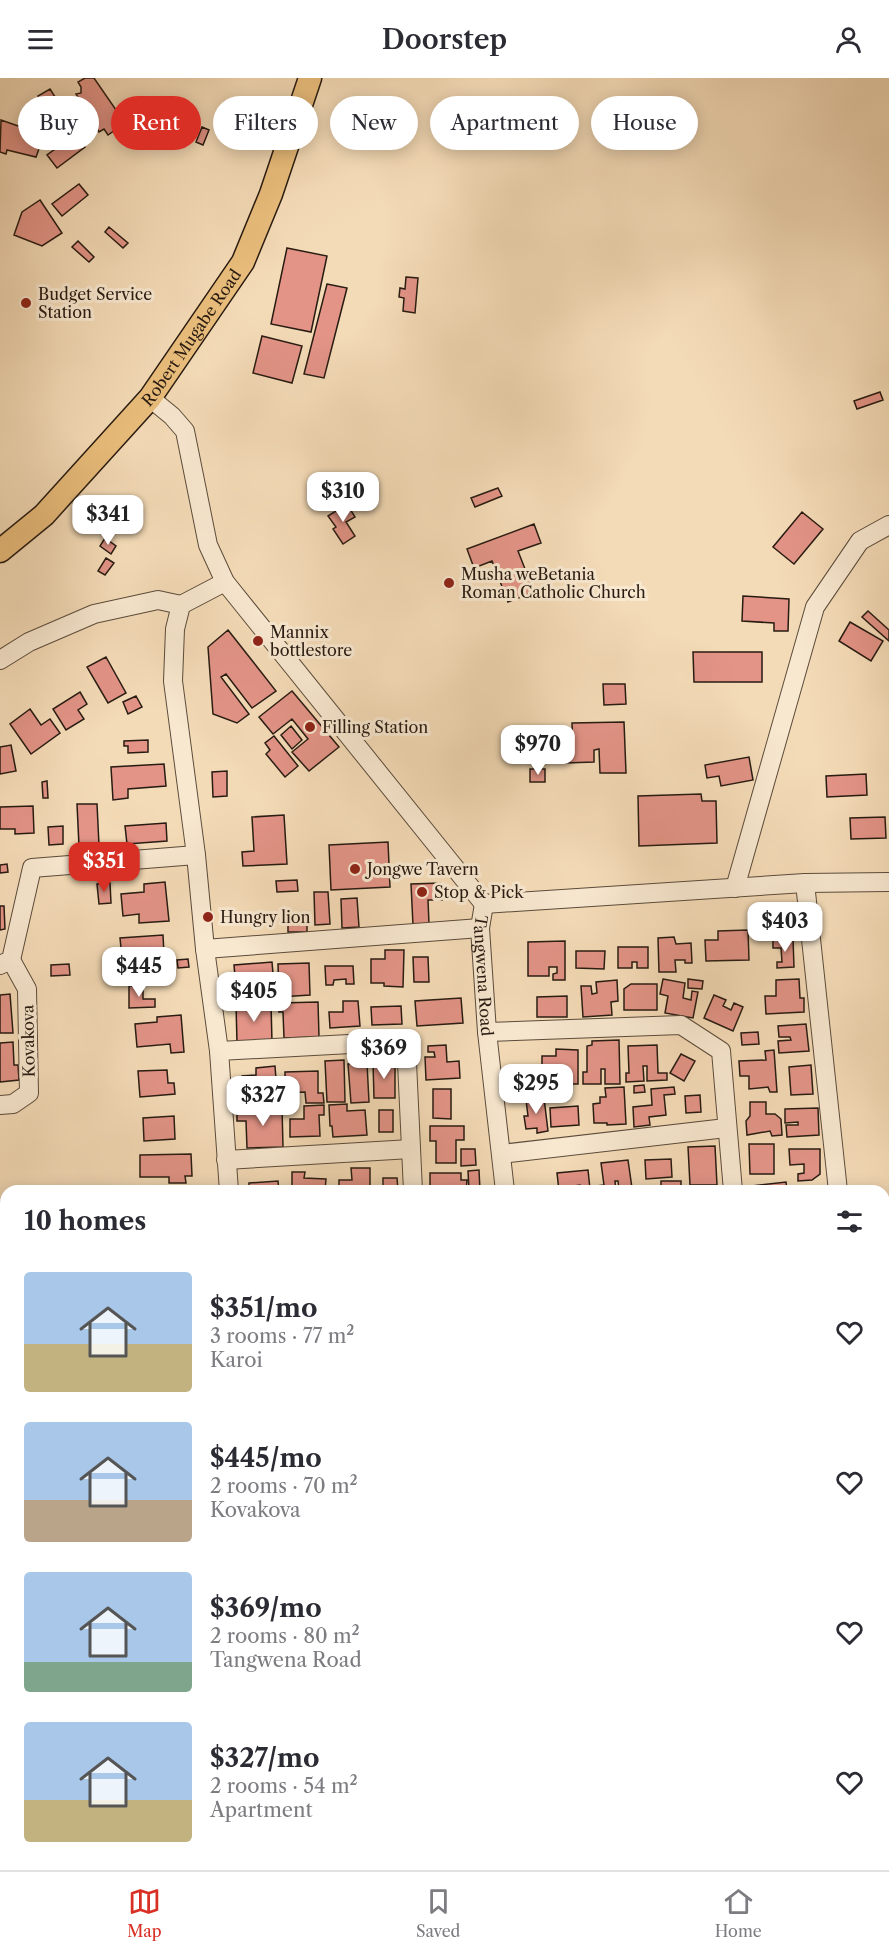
<!DOCTYPE html>
<meta charset="utf-8">
<style>
body{margin:0;font-family:"Libre Caslon Text",serif;background:#f2f2f3;color:#2b2b33;height:100vh;display:flex;flex-direction:column;font-size:22px;white-space:nowrap}
*{box-sizing:border-box;margin:0}
p{font-size:20px;color:#7c7c81}
.icon{flex:none;width:33px;height:33px;fill:none;stroke:currentColor;stroke-width:2;stroke-linecap:round;stroke-linejoin:round}
.map{position:relative;flex:1;overflow:hidden}
.sheet{position:absolute;left:0px;top:1107px;width:890px;height:686px;display:flex;flex-direction:column;background:#fff;border-radius:18px 18px 0 0;box-shadow:0 3px 15px #0003}
.sheet>*{flex:none}
.top-card{position:absolute;left:18px;top:18px;width:854px;height:54px;display:flex;gap:12px}
.price{position:absolute;translate:-50% -51px;padding:0 14px;border-radius:12px;background:#fff;color:#222;font-size:20px;line-height:39px;filter:drop-shadow(0 2px 3px #0008)}
.price::after{content:'';position:absolute;left:50%;top:36px;width:18px;height:14px;margin-left:-9px;background:inherit;clip-path:polygon(0 0,100% 0,50% 100%)}
.price.on{background:#d93025;color:#fff}
ul{padding:0;list-style:none}
li{display:flex;align-items:center;gap:18px;height:150px;padding:0 24px}
li span{display:grid;place-items:center;flex:none;width:168px;height:120px;border-radius:6px;color:#555}
li>.icon{margin-inline-start:auto}
span .icon{width:72px;height:72px;fill:#fffc;stroke-width:1}
li b{font-size:26px}
h2{display:flex;justify-content:space-between;align-items:center;height:72px;padding:0 24px;font-size:26px}
.tag{padding:0 21px;border-radius:27px;background:#fff;box-shadow:0 3px 15px #0003;font-size:21px;line-height:54px}
.tag.on{background:#d93025;color:#fff}
header{display:flex;justify-content:space-between;align-items:center;height:78px;padding:0 24px;background:#fff;font-size:27px;font-weight:600}
.tab-bar{display:flex;justify-content:space-around;align-items:center;height:84px;border-top:2px solid #e1e1e2;background:#fff;font-size:16px;color:#7c7c81}
.tab-bar a{display:grid;justify-items:center;gap:3px}
.tab-bar .on{color:#d93025}
.map>svg:first-child{display:block}
.building{fill:#e39487;stroke:#281b12;stroke-width:1.5}
.lines{fill:none;stroke-linecap:round;stroke-linejoin:round}
.minor-casing{stroke:#5b4b3b;stroke-width:20}
.major-casing{stroke:#281b12;stroke-width:25}
.minor{stroke:#f8e8d0;stroke-width:18}
.major{stroke:#eabe7c;stroke-width:22}
.poi-dot{fill:#8f2418;stroke:#f8e8d0;stroke-width:2}
.labels{text-anchor:middle;stroke-width:6;stroke-linejoin:round;paint-order:stroke}
.poi-label{font-size:16px;fill:#281b12;stroke:#f8e8d0;text-anchor:start}
.street-label{font-size:16px;fill:#281b12;stroke:#f8e8d0}
</style>
<header><svg class="icon" aria-label="menu" viewBox="0 0 24 24"><path d="M4 6h16M4 12h16M4 18h16"/></svg>Doorstep<svg class="icon" aria-label="person" viewBox="0 0 24 24"><circle cx="12" cy="8" r="4"/><path d="M4 21q1-7 8-7t8 7"/></svg></header>
<div class="map">
<svg width="889" height="1792" viewBox="0 0 889 1792">
<rect width="100%" height="100%" fill="#f4dbb7"/>
<filter id="stains"><feTurbulence type="fractalNoise" baseFrequency=".00333" numOctaves="4"/><feColorMatrix values="0 0 0 0 .2 0 0 0 0 .09 0 0 0 0 .02 0 0 0 .5 -.17"/></filter>
<radialGradient id="worn" r=".72"><stop offset=".6" stop-color="#630" stop-opacity="0"/><stop offset="1" stop-color="#630" stop-opacity=".3"/></radialGradient>
<path class="building" d="M85,0H94L125,45L108,57L104,51L99,54L76,16L81,15V9L78,4Z
M50,11L57,22L48,27L47,24L43,26L38,18Z
M1,42L44,57L36,79L7,72L6,76L0,74Z
M202,49L209,52L203,67L196,64Z
M76,56L85,69L57,90L47,77Z
M79,106L88,117L62,138L52,126Z
M40,122L62,155L42,168L14,157L22,134Z
M109,149L128,165L123,170L105,154Z
M78,163L94,179L89,184L72,169Z
M287,170L327,178L311,254L271,246Z
M406,199L418,200L415,235L403,233L404,220L399,219L400,210L405,211Z
M327,206L347,210L324,300L304,296Z
M262,258L302,268L292,305L253,295Z
M880,314L883,322L857,331L854,323Z
M498,410L502,418L475,429L471,420Z
M347,426L355,439L346,444L355,458L343,466L333,451L336,449L328,438Z
M802,434L823,451L794,486L773,469Z
M534,446L541,465L518,473L534,514L508,524L492,483L474,490L467,471Z
M105,460L116,468L111,476L100,468Z
M106,480L114,485L105,497L98,493Z
M743,518L789,521L788,553H774V545L742,543Z
M868,533L889,552V563L862,539Z
M850,544L883,563L871,583L839,563Z
M228,552L276,613L252,630L226,596L221,599L249,636L237,645L213,636L208,569Z
M693,574H762V604H694Z
M106,579L126,615L108,625L87,589Z
M603,606H625L626,626L604,627Z
M292,613L339,669L309,693L292,674L308,661L292,641L273,656L259,639Z
M80,614L87,626L78,632L84,641L66,652L53,631Z
M136,618L142,629L128,636L123,624Z
M30,631L41,647L50,641L60,655L31,676L10,646Z
M624,644L626,695H600L599,671L594,672V684L565,685L564,673H573L572,645Z
M291,648L302,662L292,671L281,657Z
M274,658L298,688L285,699L266,676L270,672L265,665Z
M148,662V674L128,675V668H124V663Z
M11,667L16,693L0,696V669Z
M749,679L753,702L721,708L719,698L707,700L705,687Z
M164,686L166,708L128,711V720L113,722L111,689Z
M530,691H545V704H530Z
M227,693V718L213,719L212,694Z
M866,696L867,717L827,719L826,698Z
M47,703L48,720H43L42,704Z
M701,716L702,723H716L717,765L639,768L638,718Z
M77,726H97L99,767L79,768Z
M33,728L34,755L15,756V751H0V729Z
M284,737L287,786L243,788L242,774L254,773L252,739Z
M885,739L886,760L851,761L850,740Z
M166,745L167,763L127,766L125,748Z
M63,748V766L49,767L48,749Z
M388,764L390,809L331,812L329,767Z
M7,786L8,794L0,795V787Z
M297,802L298,813L277,814L276,803Z
M165,804L169,843L139,845V836L123,838L121,816L144,814V806Z
M110,805L111,825L99,826L97,806Z
M441,805L442,822H428L429,846L413,847L411,806Z
M314,814H328L330,846L315,847Z
M357,820L359,849L342,850L341,821Z
M0,828H4L5,851L0,852Z
M307,844V854H288V845Z
M748,852L749,882L706,883L705,862H718V853Z
M163,857L164,876L122,880L120,860Z
M674,859L676,866L691,865L692,885H685V882H675L676,894H659L658,860Z
M793,861L794,889L777,890V884H782L781,870H773V862Z
M565,863V902H553V896L557,895V889H549V898H528V864Z
M618,869H648V890H637V884H632V890H618Z
M385,872H404L403,909L384,908V905H371V881H385Z
M576,873H605L604,891L576,890Z
M413,879H428L429,904H414Z
M188,881L189,889L178,890L177,882Z
M272,884L275,919L237,922L234,887Z
M309,885L310,917L279,919L278,886Z
M69,886L70,897L51,898V887Z
M325,888H353L354,906H346V901L334,902L333,907H326Z
M663,901L685,905L683,920L691,922L692,913L698,914L693,940L665,935L668,918L660,916Z
M688,901L703,903L702,911L688,910Z
M799,901L800,920H804V934L766,936L765,918H776V902Z
M617,902L618,923L611,924L612,937L583,939L581,908H591L592,916L597,915L596,904Z
M631,906H657V932H624V911Z
M143,907V921H155V929L129,930V908Z
M10,916L13,955H0V917Z
M714,917L726,922L723,928L731,932L734,925L743,929L733,953L704,940Z
M567,918V939H537V919Z
M461,920L463,945L417,948L415,923Z
M343,923H358L360,948L330,950L329,934H343Z
M318,924L319,959L284,960L283,934H279V925Z
M271,925L272,964L237,965L236,926Z
M401,928L402,946L372,947L371,929Z
M181,937L184,974L171,975L170,966L137,969L135,946L157,944V939Z
M806,946L809,973L779,975L778,963L791,962L790,959H779L778,948Z
M758,954L759,966L742,967L741,955Z
M619,962L620,1006H605V991H601V1006H583V994H587V968L592,967V963Z
M13,964L14,987H18L19,1002L0,1004V965Z
M446,967L447,984L459,983L460,1000L426,1002L425,979H435L434,974H428V968Z
M657,967L658,995H667V1002L647,1003V988H643L644,1003L626,1004V995H629L628,968Z
M556,971L578,972V1006H560V1010L542,1009V978H556Z
M774,972L777,1014H770L768,1009L749,1011V998H740L739,983L766,982L765,973Z
M681,976L695,983L684,1003L670,995Z
M344,982L345,1024H327L325,983Z
M373,984H395V1020H374Z
M367,985L369,1024L351,1025L348,986Z
M811,987L813,1016L791,1017L789,989Z
M275,988L278,1026L260,1027L259,1015L243,1016L242,998L256,997V990Z
M167,992L168,1005H174L175,1016L140,1019L138,993Z
M318,993V1015H323L324,1025H306L305,1014L285,1015V994Z
M644,1007L645,1014L634,1015V1008Z
M624,1009L626,1046L607,1047V1045H594L593,1026L600,1025V1019H606L605,1010Z
M674,1009L675,1016L664,1017L666,1037L649,1039L650,1047L634,1049L633,1029L652,1027L651,1011Z
M433,1011H451V1041L433,1040Z
M700,1017L701,1034L686,1035L685,1018Z
M257,1019V1028L237,1030L236,1021Z
M544,1020L548,1053L537,1055V1050L526,1051L524,1038H528L526,1022Z
M750,1024H766V1036H775L781,1041L782,1057L772,1058L770,1053L747,1057L746,1043L750,1038Z
M347,1026V1033L365,1032L367,1057L333,1059L332,1048H330L329,1027Z
M324,1027V1037H319L320,1058L290,1059V1041H304V1028Z
M578,1028L579,1047L551,1049L550,1030Z
M282,1030L283,1069L247,1070L246,1043H237V1031Z
M818,1030L819,1057L787,1059L786,1047H798V1044L785,1045V1031Z
M379,1032H393V1054H379Z
M174,1038L175,1061L144,1063L143,1040Z
M430,1048H464V1062H456V1085H436V1063H430Z
M749,1066H774V1096H750Z
M715,1068L717,1107H690L688,1069Z
M461,1071H475L476,1087L461,1088Z
M789,1071H820V1096L812,1102L798,1103V1096L804,1095V1086L790,1087Z
M191,1076L192,1098H185L186,1105H169V1099H140V1077Z
M671,1081L672,1099L646,1101L645,1082Z
M628,1082L632,1110L619,1111L618,1103H615L616,1113H598L597,1108L604,1107L601,1085Z
M351,1090H370V1113H339V1102H352Z
M479,1092L480,1112H469L468,1093Z
M588,1092L590,1111L580,1112V1107L566,1109L567,1113H559L557,1095Z
M292,1094H305L304,1100L326,1101L325,1113H292Z
M430,1095H461V1102H467L466,1113L430,1112Z
M383,1100H397L398,1112L379,1113L383,1112Z
M278,1103L279,1113H249V1105Z
M661,1103H681V1111H661Z
M786,1104L787,1113H752V1108Z
M0,1127H6V1168H0Z
M884,1180V1186H889V1196L884,1197Z
M889,1201L888,1222L884,1224V1229V1202Z
M889,1271V1298L888,1292L884,1293V1272Z
M884,1328H889V1339H886L887,1346H884Z
M889,1477V1513L884,1520V1484Z
M213,1786H244V1792H213Z
M344,1786H383L382,1792H344Z
M388,1786H416V1792H388Z
M433,1786H461V1792H433Z
M476,1786H506V1792H476Z
M515,1786H540L541,1792H515Z
M632,1786H659V1792H632Z
M676,1786H705V1792H676Z
M721,1786H748L749,1792H721Z
M326,1787V1792H297V1788Z"/>
<g class="lines">
<g class="minor-casing">
<g id="minor">
<path d="M150,320L172,338L185,353L208,467L225,504L484,826L805,805L889,804"/>
<path d="M225,504L181,527L175,551L173,603L196,777L205,871L219,973L229,1113"/>
<path d="M0,582L29,564L94,536L158,522L181,527"/>
<path d="M805,805L838,1113"/>
<path d="M735,810L815,529L860,463L889,447"/>
<path id="s1" d="M484,826L480,850L487,954L505,1113"/>
<path d="M205,871L480,850"/>
<path d="M0,887L11,882L32,790L196,777"/>
<path d="M487,954L681,947L721,973L733,1113"/>
<path d="M219,973L406,963L413,1113"/>
<path d="M0,1027L13,1026L29,1015L27,911L11,882"/>
<path d="M501,1076L726,1050"/>
<path d="M226,1082L411,1071"/>
<path d="M884,1143L889,1142"/>
<path d="M884,1253L889,1252"/>
<path d="M884,1362H889"/>
<path d="M0,1504L6,1505"/>
<path d="M132,1786L133,1792"/>
<path d="M271,1786V1792"/>
<path d="M576,1786V1792"/>
</g>
</g>
<g class="major-casing">
<g id="major">
<path id="s2" d="M0,473L44,437L150,320L243,184L271,116L310,0"/>
</g>
</g>
<use href="#minor" class="minor"/>
<use href="#major" class="major"/>
</g>
<g class="poi-dot">
<circle cx="26" cy="225" r="6"/>
<circle cx="449" cy="505" r="6"/>
<circle cx="258" cy="563" r="6"/>
<circle cx="310" cy="649" r="6"/>
<circle cx="355" cy="791" r="6"/>
<circle cx="422" cy="814" r="6"/>
<circle cx="208" cy="839" r="6"/>
</g>
<g class="labels">
<g class="poi-label">
<text x="38" y="222">Budget Service<tspan x="38" dy="18">Station</tspan></text>
<text x="461" y="502">Musha weBetania<tspan x="461" dy="18">Roman Catholic Church</tspan></text>
<text x="270" y="560">Mannix<tspan x="270" dy="18">bottlestore</tspan></text>
<text x="322" y="655">Filling Station</text>
<text x="367" y="797">Jongwe Tavern</text>
<text x="434" y="820">Stop &amp; Pick</text>
<text x="220" y="845">Hungry lion</text>
</g>
<g class="street-label">
<text dy="6" stroke="none"><textPath href="#s2" startOffset="288">Robert Mugabe Road</textPath></text>
<text dy="6" stroke="none"><textPath href="#s1" startOffset="72">Tangwena Road</textPath></text>
<text transform="translate(28 963) rotate(-91)" y="6">Kovakova</text>
</g>
</g>
<rect width="100%" height="100%" filter="url(#stains)"/>
<rect width="100%" height="100%" fill="url(#worn)"/>
</svg>
<b class="price" style="left:343px;top:445px">$310</b>
<b class="price" style="left:108px;top:468px">$341</b>
<b class="price" style="left:538px;top:698px">$970</b>
<b class="price on" style="left:104px;top:815px">$351</b>
<b class="price" style="left:785px;top:875px">$403</b>
<b class="price" style="left:139px;top:920px">$445</b>
<b class="price" style="left:254px;top:945px">$405</b>
<b class="price" style="left:384px;top:1002px">$369</b>
<b class="price" style="left:536px;top:1037px">$295</b>
<b class="price" style="left:263px;top:1049px">$327</b>
<div class="top-card">
<a class="tag">Buy</a>
<a class="tag on">Rent</a>
<a class="tag">Filters</a>
<a class="tag">New</a>
<a class="tag">Apartment</a>
<a class="tag">House</a>
</div>
<section class="sheet">
<h2>10 homes<svg class="icon" aria-label="filters" viewBox="0 0 24 24"><path d="M4 7h16M4 17h16"/><circle cx="9" cy="7" r="2"/><circle cx="15" cy="17" r="2"/></svg></h2>
<ul>
<li><span style="background:linear-gradient(#a9c7e8 60%,#c2b280 0)"><svg class="icon" aria-label="home" viewBox="0 0 24 24"><path d="M3 11l9-7 9 7M6 9v11h12V9"/></svg></span><div><b>$351/mo</b><p>3 rooms · 77 m²</p><p>Karoi</p></div><svg class="icon" aria-label="heart" viewBox="0 0 24 24"><path d="M12 20l-8-8c-3-5 5-10 8-4 3-6 11-1 8 4z"/></svg></li>
<li><span style="background:linear-gradient(#a9c7e8 65%,#b9a48a 0)"><svg class="icon" aria-label="home" viewBox="0 0 24 24"><path d="M3 11l9-7 9 7M6 9v11h12V9"/></svg></span><div><b>$445/mo</b><p>2 rooms · 70 m²</p><p>Kovakova</p></div><svg class="icon" aria-label="heart" viewBox="0 0 24 24"><path d="M12 20l-8-8c-3-5 5-10 8-4 3-6 11-1 8 4z"/></svg></li>
<li><span style="background:linear-gradient(#a9c7e8 75%,#7fa58c 0)"><svg class="icon" aria-label="home" viewBox="0 0 24 24"><path d="M3 11l9-7 9 7M6 9v11h12V9"/></svg></span><div><b>$369/mo</b><p>2 rooms · 80 m²</p><p>Tangwena Road</p></div><svg class="icon" aria-label="heart" viewBox="0 0 24 24"><path d="M12 20l-8-8c-3-5 5-10 8-4 3-6 11-1 8 4z"/></svg></li>
<li><span style="background:linear-gradient(#a9c7e8 65%,#c2b280 0)"><svg class="icon" aria-label="home" viewBox="0 0 24 24"><path d="M3 11l9-7 9 7M6 9v11h12V9"/></svg></span><div><b>$327/mo</b><p>2 rooms · 54 m²</p><p>Apartment</p></div><svg class="icon" aria-label="heart" viewBox="0 0 24 24"><path d="M12 20l-8-8c-3-5 5-10 8-4 3-6 11-1 8 4z"/></svg></li>
</ul>
</section>
</div>
<nav class="tab-bar">
<a class="on"><svg class="icon" aria-label="map" viewBox="0 0 24 24"><path d="M3 6l6-2 6 2 6-2v14l-6 2-6-2-6 2zM9 4v14M15 6v14"/></svg>Map</a>
<a><svg class="icon" aria-label="saved" viewBox="0 0 24 24"><path d="M7 4h10v16l-5-4-5 4z"/></svg>Saved</a>
<a><svg class="icon" aria-label="home" viewBox="0 0 24 24"><path d="M3 11l9-7 9 7M6 9v11h12V9"/></svg>Home</a>
</nav>
